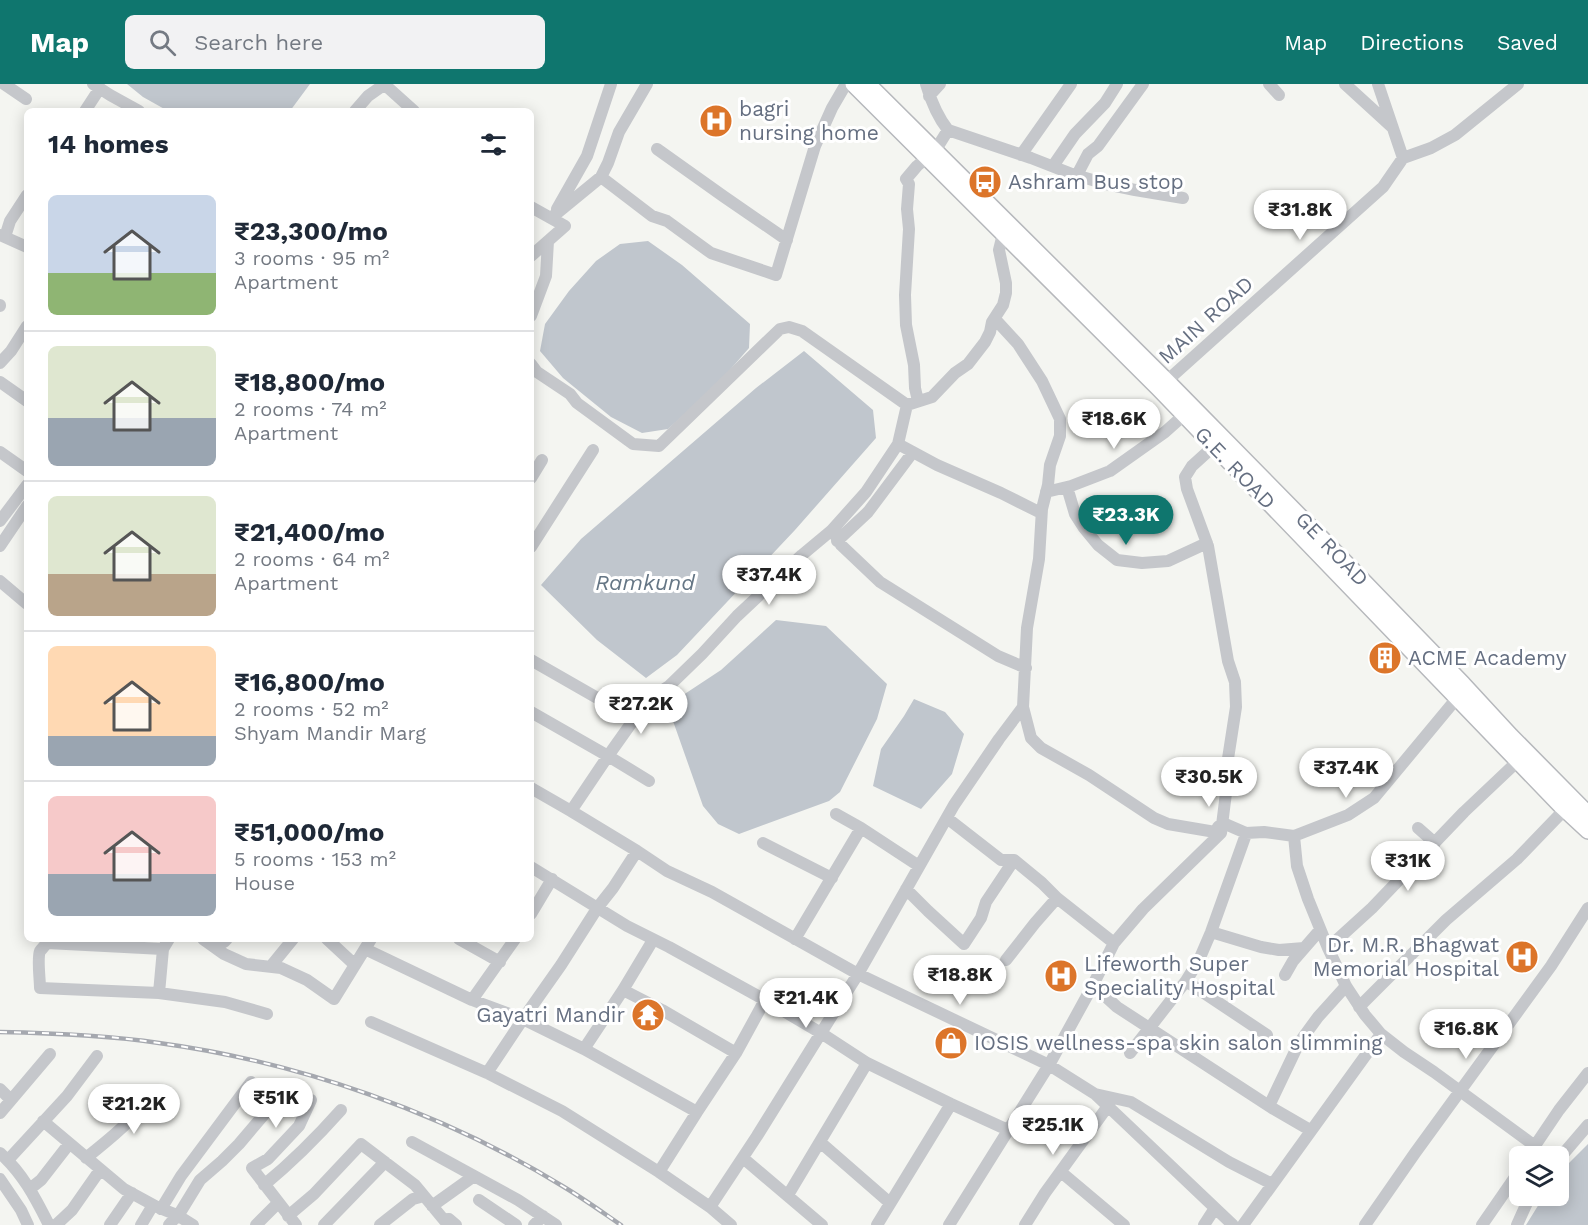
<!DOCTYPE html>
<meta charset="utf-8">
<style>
body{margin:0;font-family:"Work Sans",sans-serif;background:#f2f2f3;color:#1f2937;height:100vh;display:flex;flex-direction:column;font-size:22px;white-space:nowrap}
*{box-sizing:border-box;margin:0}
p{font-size:20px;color:#747a83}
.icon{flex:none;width:33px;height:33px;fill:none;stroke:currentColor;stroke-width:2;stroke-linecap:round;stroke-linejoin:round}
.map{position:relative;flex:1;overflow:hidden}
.drawer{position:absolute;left:24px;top:24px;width:510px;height:834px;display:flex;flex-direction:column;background:#fff;border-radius:9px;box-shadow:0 3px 15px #0003}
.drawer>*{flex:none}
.fabs{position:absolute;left:1509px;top:1062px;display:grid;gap:12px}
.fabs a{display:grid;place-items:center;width:60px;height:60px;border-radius:9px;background:#fff;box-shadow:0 3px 15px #0003;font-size:30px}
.price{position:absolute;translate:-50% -51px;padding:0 14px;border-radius:21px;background:#fff;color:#222;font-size:20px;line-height:39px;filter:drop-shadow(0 2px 3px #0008)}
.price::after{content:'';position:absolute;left:50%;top:36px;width:18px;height:14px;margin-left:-9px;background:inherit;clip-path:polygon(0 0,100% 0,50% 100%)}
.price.current{background:#0f766e;color:#fff}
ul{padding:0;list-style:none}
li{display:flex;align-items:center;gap:18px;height:150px;padding:0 24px}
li+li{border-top:2px solid #e0e1e3}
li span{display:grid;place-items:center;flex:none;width:168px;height:120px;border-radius:9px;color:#555}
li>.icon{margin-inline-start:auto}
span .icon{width:72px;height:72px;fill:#fffc;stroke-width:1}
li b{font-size:26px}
h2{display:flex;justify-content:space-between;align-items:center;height:72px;padding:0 24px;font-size:26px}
header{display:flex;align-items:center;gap:36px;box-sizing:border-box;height:84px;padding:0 30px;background:#0f766e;color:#fff}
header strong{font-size:28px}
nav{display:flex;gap:33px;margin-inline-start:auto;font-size:21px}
.search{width:420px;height:54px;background:#f2f2f3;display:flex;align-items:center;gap:15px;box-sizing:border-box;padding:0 21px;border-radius:9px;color:#747a83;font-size:22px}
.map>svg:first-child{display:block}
.water{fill:#c0c6cd}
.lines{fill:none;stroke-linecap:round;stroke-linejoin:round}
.major-casing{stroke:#b6b8bc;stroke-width:18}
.minor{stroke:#c5c7cb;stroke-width:12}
.major{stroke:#fff;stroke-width:15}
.rail-casing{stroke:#a5a8af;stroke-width:4.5}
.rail{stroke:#fff;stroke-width:2;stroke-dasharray:7;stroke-linecap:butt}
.labels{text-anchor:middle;stroke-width:6;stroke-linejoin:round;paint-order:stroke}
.poi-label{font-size:21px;fill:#656f81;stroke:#fff;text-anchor:start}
.street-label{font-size:21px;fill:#656f81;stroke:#fff}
.water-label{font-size:22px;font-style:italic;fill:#657685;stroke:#fff}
</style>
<header>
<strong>Map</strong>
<div class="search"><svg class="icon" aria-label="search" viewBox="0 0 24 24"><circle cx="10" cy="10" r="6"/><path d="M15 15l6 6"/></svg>Search here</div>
<nav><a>Map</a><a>Directions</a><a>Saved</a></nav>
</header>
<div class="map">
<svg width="1588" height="1141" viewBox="0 0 1588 1141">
<rect width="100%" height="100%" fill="#f4f5f1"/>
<path class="water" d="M127,0H310L290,27H168L143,13Z
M648,157L682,181L750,240L749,264L715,303L668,345L642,349L611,333L563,294L540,267L545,240L569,207L596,177L620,160Z
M804,267L873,326L876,354L795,446L677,571L646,594L597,556L541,501L581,455L756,304Z
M776,536L826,542L887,600L877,635L840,708L829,717L739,750L718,740L703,722L673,637L671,619L721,586Z
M914,615L945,628L964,650L952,690L921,725L873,702L881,665L904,632Z
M1588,1060V1141H1526L1544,1112H1558L1559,1089Z"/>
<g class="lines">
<g class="major-casing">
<path id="major" d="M853,0L1159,305L1561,722L1588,747
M868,0L1167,297L1341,474L1463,600L1511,652L1588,730"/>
</g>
<path class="minor" d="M4,0L26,15
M93,0L110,11L139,27
M384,0L414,27
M926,0C931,17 937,32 948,46L1031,74L1072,90L1106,100L1135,106L1183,114
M1269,0L1279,11
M1345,0L1392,43
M929,12L940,0
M85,27L100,4
M355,27L368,12L385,0
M657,65L723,112L787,156
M1021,71L1071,0
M1403,74L1431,64L1455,51L1518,0
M1053,82L1075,50L1105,19L1117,0
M1077,91L1088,70L1098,62L1143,0
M601,93L608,79L619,48L647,0
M531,123L565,142L531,172
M557,125L587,72L611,0
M551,134L601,93L652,132L667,137L711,169L776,191L815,62L832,24L846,0
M0,151L27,163
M5,153L10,137L27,111
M0,221V222
M531,232L546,192L548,157
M995,235L1018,260L1042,297L1060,335V352L1050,381L1048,401L1042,425L1039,475L1027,544L1023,623L1031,654L1041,664L1089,691L1154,734L1168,740L1221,749L1226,709L1225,689L1227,681L1236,623L1235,598L1228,577L1208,462L1187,405L1185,393L1192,382L1214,362
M0,279L11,267L27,242
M531,280L537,288L570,310L577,319L633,360L659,362L780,245L789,243L802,247L907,321
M0,298L27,317
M1160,303L1383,103L1403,74L1378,0
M918,317L915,304L914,281L906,241L905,211L909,145L907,125L909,100L906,95L917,82L935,67L948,46
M898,360L937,381L1001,409L1041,429
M0,368L27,387
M531,394L542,376
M1067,403L1075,430L1084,444L1098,461L1117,476L1142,479L1168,477L1207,459
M1046,408L1071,402L1110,387L1165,348L1184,331
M0,437L27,401
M832,446L841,461L880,498L998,572L1026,584
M837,457L868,428L913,368
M0,462L27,422
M531,463L593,366
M0,497L27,520
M531,576L634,635
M531,628L608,672L571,727
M649,697L608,672L630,641L652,613L669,602L702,570L737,532L802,471L832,446L866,408L898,360L907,321L932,313L955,289L968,280L985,258L990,248L992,238L1003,221L1006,209V199L999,166L1005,142
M531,704L571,727L637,767L613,804L598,823L561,881L523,935L584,965L697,1028L736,969L765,916L669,863L627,842L531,783
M836,730L861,744
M947,734L1001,776H1014L1042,799L1057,814
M1218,743L1223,739L1246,749L1264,748L1294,752L1348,731L1374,714L1457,614
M1418,744L1435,759
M1221,749L1143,825L1114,859L1093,901L1117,923L1272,1024L1310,1046
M1294,752L1297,782L1308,815L1328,864L1346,902L1365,931L1381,950L1404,968L1434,988L1535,1062
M763,759L832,794
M637,767L667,787L712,808L858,890L1049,981L1095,1010L1233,1141
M906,805L928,827L964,860L981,834L986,818L1014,776
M531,830L552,795
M1211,848L1261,863L1279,866L1304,864
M50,855L47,859L163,865L169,855
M203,855L224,870L246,880L281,884L307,896L334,915L371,855
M327,855L355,881
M459,855L500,878
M795,855L861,744L919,782
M224,858L227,855
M47,859C46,860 41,866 40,867C37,874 40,895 40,904L159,909L225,918L267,930
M1328,864L1372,824L1464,728L1518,677
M365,865L472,916L523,935L487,989
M1006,876L1035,839L1057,814L1114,859
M271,882L293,855
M1285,891L1293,877L1320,846
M1186,897L1267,951
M623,906L662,926L736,969
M159,909L163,865
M472,916L515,855
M1359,923L1446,836L1517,775L1570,720
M371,938L487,989L562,1027L659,1088L710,1123L731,1141
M584,965L623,906L653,856
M1130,969L1186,897L1199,876L1211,848L1245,753
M0,1005L11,1016
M1095,1010L1131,1018L1229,1078L1272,1100
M1269,1022L1299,959L1318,933L1346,902
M0,1029L50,970
M43,1037L124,1105L157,1123L177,1131L193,1141
M1008,1046L951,1020L867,979L821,949L858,890L954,721L999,655L1023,623
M412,1058L518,1116L556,1141
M820,1058L890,1119
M0,1069C23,1090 35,1113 49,1141
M1528,1072L1559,1026L1588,989
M86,1074C105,1058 142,1032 148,1007
M743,1074L822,1141
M8,1076L67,1012L97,972
M1558,1076L1588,1041
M659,1088L697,1028
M1061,1088L1124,1141
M0,1095L21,1126L28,1141
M264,1101C292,1078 317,1053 341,1026
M31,1104L41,1096L69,1060
M788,1111L867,979
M479,1116L516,1141
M432,1122L474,1092
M710,1123L757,1052L821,949L765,916
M161,1125L181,1092L251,998
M288,1132L314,1110L361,1060L415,1101L444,1136L449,1135L456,1141
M56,1141L72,1126L100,1086
M110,1141L132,1109
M141,1141L153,1121
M169,1141L181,1127L200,1096L222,1077L239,1060L284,1007
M256,1141L278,1119
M296,1141L252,1084L268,1075L299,1042L311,1016
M324,1141L385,1078
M380,1141L413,1115L424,1112
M534,1141L543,1132
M877,1141L951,1020
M949,1141L1049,981L1093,901
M1025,1141L1045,1109L1108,1022
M1204,1141L1215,1124
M1243,1141L1381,950
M1365,1141L1415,1069L1551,882L1588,824
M1482,1141L1520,1086
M1517,1141L1530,1112"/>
<use href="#major" class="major"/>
<g class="rail-casing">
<path id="rail" d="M0,948C53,949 106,951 159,959C299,978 444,1029 564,1103C584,1115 602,1128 621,1141"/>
</g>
<use href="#rail" class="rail"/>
</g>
<defs>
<g id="hospital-disc" transform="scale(1.725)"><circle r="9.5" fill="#dc752a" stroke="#fff"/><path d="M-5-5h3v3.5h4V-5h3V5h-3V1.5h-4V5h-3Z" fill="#fff"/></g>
<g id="bus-disc" transform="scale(1.725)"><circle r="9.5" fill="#dc752a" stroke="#fff"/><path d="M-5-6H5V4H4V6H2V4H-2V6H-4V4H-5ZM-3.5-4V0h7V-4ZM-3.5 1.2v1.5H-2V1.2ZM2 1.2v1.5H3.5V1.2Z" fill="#fff"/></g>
<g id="building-disc" transform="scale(1.725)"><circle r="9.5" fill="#dc752a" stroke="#fff"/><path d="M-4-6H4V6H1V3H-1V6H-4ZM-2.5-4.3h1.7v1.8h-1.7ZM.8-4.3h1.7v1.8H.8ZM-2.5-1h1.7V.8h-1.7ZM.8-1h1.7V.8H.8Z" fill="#fff"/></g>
<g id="temple-disc" transform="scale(1.725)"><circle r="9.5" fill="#dc752a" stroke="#fff"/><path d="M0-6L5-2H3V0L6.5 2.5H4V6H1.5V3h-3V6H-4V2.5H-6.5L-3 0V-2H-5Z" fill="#fff"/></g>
<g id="shop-disc" transform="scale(1.725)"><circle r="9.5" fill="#dc752a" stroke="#fff"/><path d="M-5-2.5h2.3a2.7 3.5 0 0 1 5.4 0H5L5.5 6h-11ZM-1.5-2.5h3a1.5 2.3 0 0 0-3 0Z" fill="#fff"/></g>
</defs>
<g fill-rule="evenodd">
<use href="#hospital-disc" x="716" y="37"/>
<use href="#bus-disc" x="985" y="98"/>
<use href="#building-disc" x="1385" y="574"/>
<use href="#hospital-disc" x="1522" y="873"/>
<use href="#hospital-disc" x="1061" y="892"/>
<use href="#temple-disc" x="648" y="931"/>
<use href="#shop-disc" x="951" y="959"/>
</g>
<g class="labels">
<g class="poi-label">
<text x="739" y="32">bagri<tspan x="739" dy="24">nursing home</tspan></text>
<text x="1008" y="105">Ashram Bus stop</text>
<text x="1408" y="581">ACME Academy</text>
<text x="1499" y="868" text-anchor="end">Dr. M.R. Bhagwat<tspan x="1499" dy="24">Memorial Hospital</tspan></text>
<text x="1084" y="887">Lifeworth Super<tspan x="1084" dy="24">Speciality Hospital</tspan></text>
<text x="625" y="938" text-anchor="end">Gayatri Mandir</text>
<text x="974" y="966">IOSIS wellness-spa skin salon slimming</text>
</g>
<g class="street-label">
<text transform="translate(1206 236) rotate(-42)" y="7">MAIN ROAD</text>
<text transform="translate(1235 384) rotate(46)" y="7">G.E. ROAD</text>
<text transform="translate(1332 465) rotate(46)" y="7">GE ROAD</text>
</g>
<g class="water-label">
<text x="645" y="506">Ramkund</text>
</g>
</g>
</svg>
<div class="fabs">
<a><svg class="icon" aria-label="layers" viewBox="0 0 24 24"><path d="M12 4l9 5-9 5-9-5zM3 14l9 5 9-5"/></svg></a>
</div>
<b class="price" style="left:1300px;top:157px">₹31.8K</b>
<b class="price" style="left:1114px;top:366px">₹18.6K</b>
<b class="price current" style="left:1126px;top:462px">₹23.3K</b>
<b class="price" style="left:769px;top:522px">₹37.4K</b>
<b class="price" style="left:641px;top:651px">₹27.2K</b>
<b class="price" style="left:1346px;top:715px">₹37.4K</b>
<b class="price" style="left:1209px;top:724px">₹30.5K</b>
<b class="price" style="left:1408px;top:808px">₹31K</b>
<b class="price" style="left:960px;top:922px">₹18.8K</b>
<b class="price" style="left:806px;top:945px">₹21.4K</b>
<b class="price" style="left:1466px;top:976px">₹16.8K</b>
<b class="price" style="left:276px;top:1045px">₹51K</b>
<b class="price" style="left:134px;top:1051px">₹21.2K</b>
<b class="price" style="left:1053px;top:1072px">₹25.1K</b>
<section class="drawer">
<h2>14 homes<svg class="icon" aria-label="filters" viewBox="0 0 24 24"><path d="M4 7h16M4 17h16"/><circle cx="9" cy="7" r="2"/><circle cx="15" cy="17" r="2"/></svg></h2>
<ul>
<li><span style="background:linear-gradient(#c9d6e8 65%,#8fb573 0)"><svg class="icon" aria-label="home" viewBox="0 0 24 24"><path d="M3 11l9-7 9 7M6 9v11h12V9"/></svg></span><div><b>₹23,300/mo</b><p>3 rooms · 95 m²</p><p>Apartment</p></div></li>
<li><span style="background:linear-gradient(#dfe7d0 60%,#9aa5b1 0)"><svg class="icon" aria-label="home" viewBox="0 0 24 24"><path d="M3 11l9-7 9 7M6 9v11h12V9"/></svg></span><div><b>₹18,800/mo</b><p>2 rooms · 74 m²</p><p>Apartment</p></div></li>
<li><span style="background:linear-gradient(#dfe7d0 65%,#b9a48a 0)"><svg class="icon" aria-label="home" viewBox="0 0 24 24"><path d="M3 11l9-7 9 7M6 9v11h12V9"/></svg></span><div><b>₹21,400/mo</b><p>2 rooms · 64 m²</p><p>Apartment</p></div></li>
<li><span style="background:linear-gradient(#ffd9b3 75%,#9aa5b1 0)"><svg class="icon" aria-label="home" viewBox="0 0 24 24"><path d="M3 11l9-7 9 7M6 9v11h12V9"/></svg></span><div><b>₹16,800/mo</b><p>2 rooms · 52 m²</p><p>Shyam Mandir Marg</p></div></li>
<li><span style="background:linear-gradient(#f6c9c9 65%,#9aa5b1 0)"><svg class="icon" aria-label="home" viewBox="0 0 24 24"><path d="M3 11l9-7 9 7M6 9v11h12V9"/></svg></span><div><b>₹51,000/mo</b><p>5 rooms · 153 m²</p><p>House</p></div></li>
</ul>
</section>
</div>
